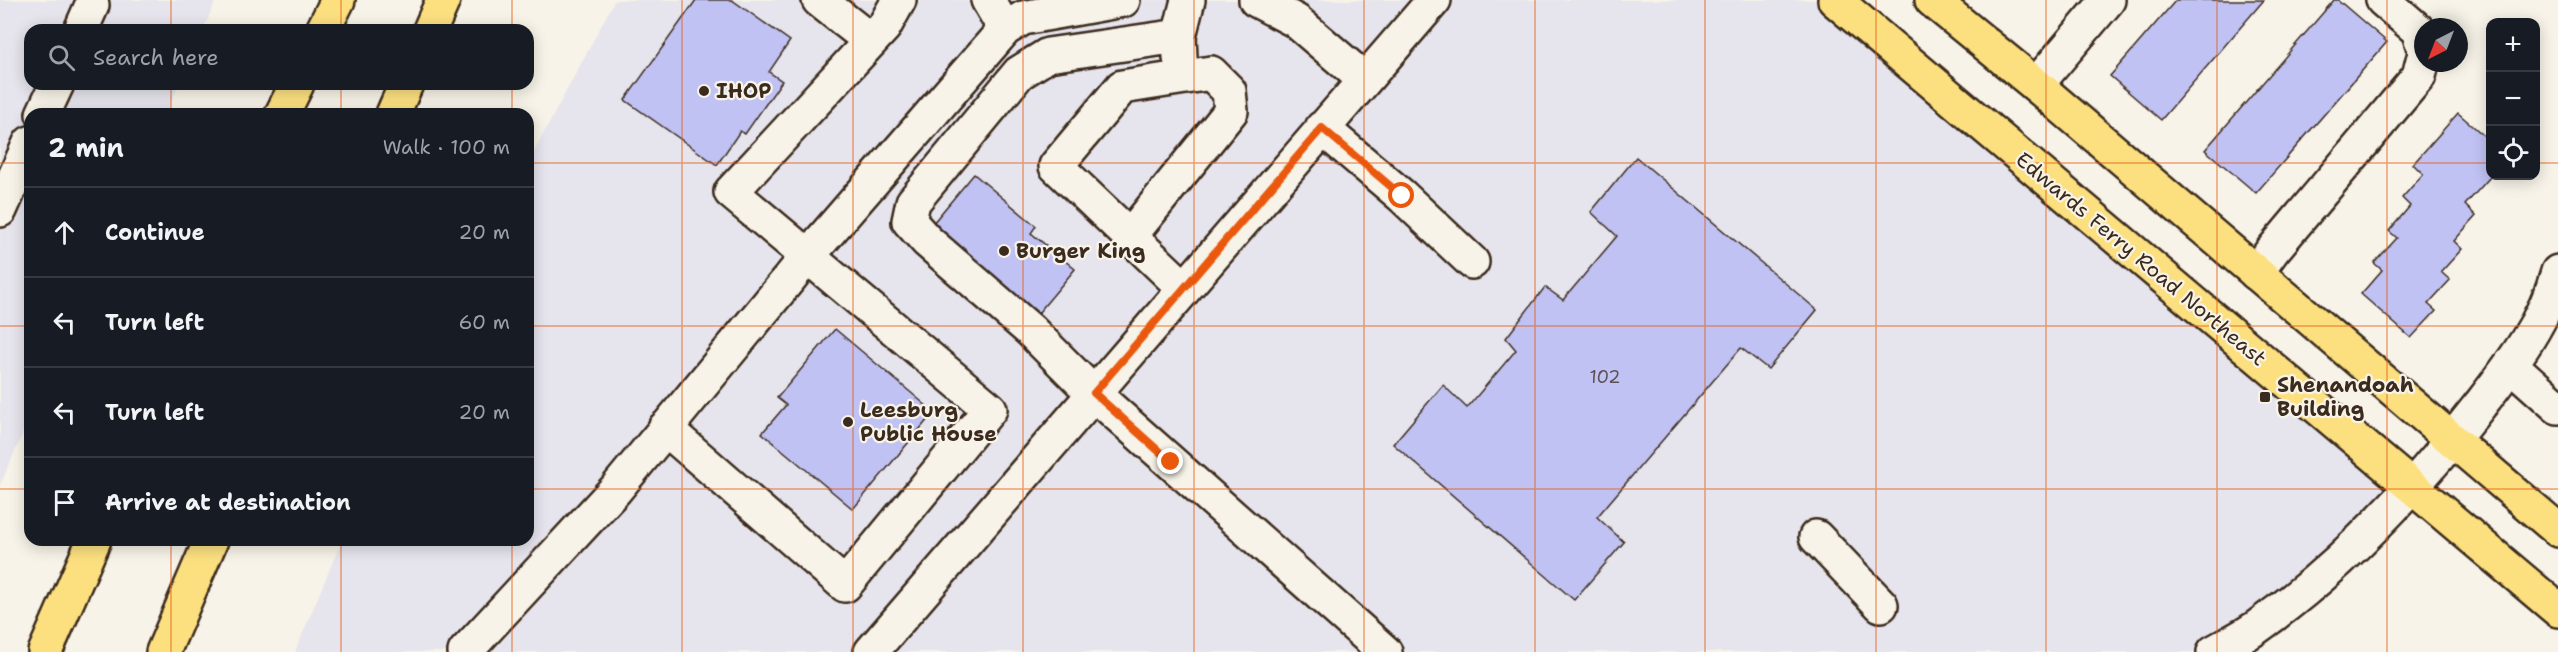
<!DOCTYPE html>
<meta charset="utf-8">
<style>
body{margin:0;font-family:"Shantell Sans",sans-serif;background:#242831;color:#f1f3f6}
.controls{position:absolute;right:18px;top:18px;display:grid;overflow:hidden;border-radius:12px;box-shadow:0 3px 15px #0003}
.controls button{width:54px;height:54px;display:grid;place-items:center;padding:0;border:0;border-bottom:2px solid #363941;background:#171b24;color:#f1f3f6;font:30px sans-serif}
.compass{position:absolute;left:2414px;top:18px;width:54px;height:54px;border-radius:50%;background:#171b24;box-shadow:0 3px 15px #0003;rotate:222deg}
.stop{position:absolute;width:18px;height:18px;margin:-14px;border:4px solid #ea580c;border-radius:50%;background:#fff}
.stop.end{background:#ea580c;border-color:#fff;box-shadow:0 2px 6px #0008}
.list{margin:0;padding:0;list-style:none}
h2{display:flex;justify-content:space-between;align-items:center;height:78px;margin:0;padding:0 24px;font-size:26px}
h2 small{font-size:20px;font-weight:400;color:#9ea1a6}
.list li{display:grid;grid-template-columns:39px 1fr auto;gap:18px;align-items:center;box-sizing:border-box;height:90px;padding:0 24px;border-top:2px solid #363941}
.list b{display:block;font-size:22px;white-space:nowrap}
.list em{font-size:20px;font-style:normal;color:#9ea1a6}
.icon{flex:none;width:33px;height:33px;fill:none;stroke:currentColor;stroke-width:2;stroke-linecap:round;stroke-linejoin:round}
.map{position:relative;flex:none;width:2558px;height:652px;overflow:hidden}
.search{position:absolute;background:#171b24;box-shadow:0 3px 15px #0003;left:24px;top:24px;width:510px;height:66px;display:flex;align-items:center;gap:15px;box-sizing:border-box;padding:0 21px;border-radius:18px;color:#9ea1a6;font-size:22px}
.panel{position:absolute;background:#171b24;box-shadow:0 3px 15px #0003;left:24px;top:108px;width:510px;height:438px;border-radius:18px}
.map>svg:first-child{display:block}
.built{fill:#e6e4ec}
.building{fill:#c0c2f4;stroke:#3b2a1e;stroke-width:1.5}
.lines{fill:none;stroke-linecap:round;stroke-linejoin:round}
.minor-casing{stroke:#3b2a1e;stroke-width:38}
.major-casing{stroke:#3b2a1e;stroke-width:38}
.highway-casing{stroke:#3b2a1e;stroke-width:38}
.minor{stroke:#f7f3e8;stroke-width:33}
.major{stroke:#fce080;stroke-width:33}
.highway{stroke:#fce080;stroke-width:33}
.route{stroke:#ea580c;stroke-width:8}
.grid{fill:none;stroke:#e8590c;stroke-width:1.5;stroke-opacity:0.55}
.poi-dot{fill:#3b2a1e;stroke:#f7f3e8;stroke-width:2}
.labels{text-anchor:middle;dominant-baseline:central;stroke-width:4.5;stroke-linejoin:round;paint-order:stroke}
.number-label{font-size:18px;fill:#5c5054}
.poi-label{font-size:21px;font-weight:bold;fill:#3b2a1e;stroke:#f7f3e8;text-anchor:start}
.street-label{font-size:21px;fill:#3b2a1e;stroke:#f7f3e8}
</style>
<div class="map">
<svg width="2558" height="652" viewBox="0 0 2558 652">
<rect width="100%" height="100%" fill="#f7f3e8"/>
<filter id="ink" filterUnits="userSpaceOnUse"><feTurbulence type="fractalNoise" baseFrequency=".0167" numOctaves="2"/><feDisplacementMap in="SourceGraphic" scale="12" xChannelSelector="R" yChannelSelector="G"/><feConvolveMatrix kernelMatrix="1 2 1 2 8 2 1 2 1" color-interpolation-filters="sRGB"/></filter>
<g filter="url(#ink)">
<!-- built -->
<path class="built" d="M0 0H216L203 30H30V84H179L166 114H30V417L0 485Z
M615 0H1835L2412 487 2214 652H295L342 540H528V163Z"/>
<!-- building -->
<path class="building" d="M696 0H732L790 41 769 72 782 81 745 134 740 131 717 165 625 100Z
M2176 0H2264L2161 120 2110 76Z
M2334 0H2338L2387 42 2256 193 2205 150Z
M2458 113 2490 141 2491 176 2465 205 2476 216 2454 241 2462 249 2441 272 2450 280 2428 304 2436 311 2411 338 2361 294 2382 270 2374 263 2397 238 2389 231 2410 206 2402 198 2423 174 2413 164Z
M1636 157 1817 310 1768 369 1741 348 1597 517 1624 542 1574 600 1393 444 1443 385 1467 408 1516 350 1506 338 1545 287 1563 300 1617 236 1591 212Z
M974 174 1036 226 1031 233 1075 269 1034 318 928 229Z
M835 329 934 412 853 509 762 433 786 405 777 398Z"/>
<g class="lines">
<!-- minor casing -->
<g class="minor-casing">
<path id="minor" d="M819 0 871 41
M988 0 1005 29
M1256 0 1296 21 1365 80
M2383 0 2418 30 2423 45
M81 30 92 5
M1179 36 1048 55 1019 73 913 202 909 221 927 241 1030 330 1093 393 1385 652
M1180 58 1179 36 1188 0
M2036 85 2108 0
M43 114 57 84
M1322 128 1402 196 1472 262
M0 210 30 143
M1130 236 1231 111 1229 91 1211 73 1122 87 1056 166 1184 288
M2256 273 2272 251 2419 76 2423 60
M2511 365 2558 407
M665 428 845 585 990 409 731 192 884 27 899 0
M1816 537 1881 605
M465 652 616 489 807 257 1005 29 1023 18 1123 0
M871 652 1434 0
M2214 652C2230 643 2247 635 2261 624 2345 564 2417 486 2480 405 2511 365 2545 322 2558 272"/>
</g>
<!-- major casing -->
<g class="major-casing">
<path id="major" d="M1835 0 2558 610
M1932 0 2036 85 2558 530"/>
</g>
<!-- highway casing -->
<g class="highway-casing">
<path id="highway" d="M323 30 338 0
M430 30 443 0
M282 114 297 84
M393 114 406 84
M45 652 94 540
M163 652 211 540"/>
</g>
<!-- minor -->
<use href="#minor" class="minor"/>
<!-- major -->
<use href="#major" class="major"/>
<!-- highway -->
<use href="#highway" class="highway"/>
</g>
</g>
<g class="lines" filter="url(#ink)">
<!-- route -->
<path class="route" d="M1171 462 1094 393 1322 128 1402 196"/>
</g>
<!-- grid -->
<path class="grid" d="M171 0V30M341 0V30M512 0V30M682 0V652M853 0V652M1023 0V652M1194 0V652M1364 0V652M1535 0V652M1705 0V652M1876 0V652M2046 0V652M2217 0V652M2387 0V652M171 84V114M341 84V114M512 84V114M0 163H30M528 163H2490M2536 163H2558M0 326H30M528 326H2558M0 489H30M528 489H2558M171 540V652M341 540V652M512 540V652"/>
<!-- markers -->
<g class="poi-dot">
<circle cx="704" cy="91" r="6"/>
<circle cx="1004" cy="251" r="6"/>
<rect x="2259" y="391" width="12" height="12" rx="3"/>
<circle cx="848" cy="422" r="6"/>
</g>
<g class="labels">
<!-- number labels -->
<g class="number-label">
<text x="1605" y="377">102</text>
</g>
<!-- poi labels -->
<g class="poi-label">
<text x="716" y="91">IHOP</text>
<text x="1016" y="251">Burger King</text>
<text x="2277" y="385">Shenandoah<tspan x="2277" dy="24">Building</tspan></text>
<text x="860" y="410">Leesburg<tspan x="860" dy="24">Public House</tspan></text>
</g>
<!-- street labels -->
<g class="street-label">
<text transform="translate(2141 259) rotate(40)">Edwards Ferry Road Northeast</text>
</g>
</g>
</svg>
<div class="controls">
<button>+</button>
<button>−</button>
<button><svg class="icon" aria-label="locate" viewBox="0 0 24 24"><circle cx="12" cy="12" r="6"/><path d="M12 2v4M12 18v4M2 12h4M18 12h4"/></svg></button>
</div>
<svg class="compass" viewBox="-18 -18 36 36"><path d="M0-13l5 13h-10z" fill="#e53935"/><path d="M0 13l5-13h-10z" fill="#9ea1a6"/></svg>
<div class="stop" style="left:1402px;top:196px"></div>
<div class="stop end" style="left:1171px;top:462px"></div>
<div class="search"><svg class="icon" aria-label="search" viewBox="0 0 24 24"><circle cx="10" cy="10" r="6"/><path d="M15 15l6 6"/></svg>Search here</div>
<section class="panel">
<h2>2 min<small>Walk · 100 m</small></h2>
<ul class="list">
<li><svg class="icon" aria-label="ahead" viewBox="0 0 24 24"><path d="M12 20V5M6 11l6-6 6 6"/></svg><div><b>Continue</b></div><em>20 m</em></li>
<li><svg class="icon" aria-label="left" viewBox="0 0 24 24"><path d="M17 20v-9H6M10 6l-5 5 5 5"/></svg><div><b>Turn left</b></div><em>60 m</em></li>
<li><svg class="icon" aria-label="left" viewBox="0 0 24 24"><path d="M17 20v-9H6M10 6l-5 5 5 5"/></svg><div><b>Turn left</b></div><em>20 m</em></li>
<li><svg class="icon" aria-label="arrive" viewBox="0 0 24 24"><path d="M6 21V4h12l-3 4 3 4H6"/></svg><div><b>Arrive at destination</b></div></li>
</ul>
</section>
</div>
